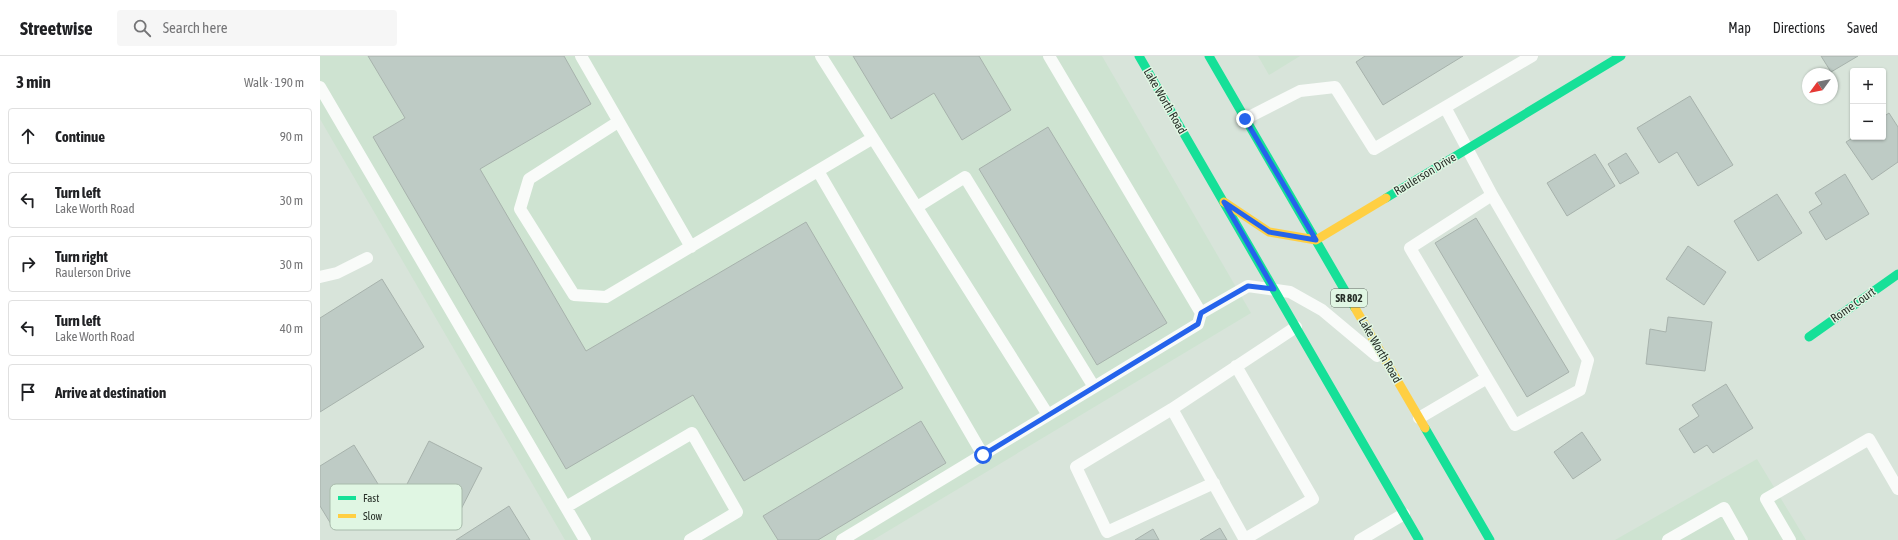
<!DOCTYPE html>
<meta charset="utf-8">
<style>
body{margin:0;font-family:"Asap Condensed",sans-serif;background:#f6f6f6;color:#202124}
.controls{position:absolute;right:12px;top:12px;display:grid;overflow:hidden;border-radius:4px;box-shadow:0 1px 3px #0004}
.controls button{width:36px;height:36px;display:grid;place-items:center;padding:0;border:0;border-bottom:1px solid #e0e0e0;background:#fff;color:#202124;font:20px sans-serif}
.compass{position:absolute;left:1482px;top:12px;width:36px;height:36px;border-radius:50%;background:#fff;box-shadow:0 1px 3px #0004;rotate:237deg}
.stop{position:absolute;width:12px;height:12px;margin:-9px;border:3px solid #2563eb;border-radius:50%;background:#fff}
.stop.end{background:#2563eb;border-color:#fff;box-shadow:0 1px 4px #0008}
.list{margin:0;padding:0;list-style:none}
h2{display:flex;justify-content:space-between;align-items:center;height:52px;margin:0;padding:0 16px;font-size:17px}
h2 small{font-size:13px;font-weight:400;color:#757577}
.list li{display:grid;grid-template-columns:26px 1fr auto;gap:12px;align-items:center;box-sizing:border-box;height:56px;margin:0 8px 8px;padding:0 8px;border:1px solid #e0e0e0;border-radius:4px}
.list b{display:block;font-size:15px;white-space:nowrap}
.list p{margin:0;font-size:13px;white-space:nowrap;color:#757577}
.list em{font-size:13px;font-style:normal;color:#757577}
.icon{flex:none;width:22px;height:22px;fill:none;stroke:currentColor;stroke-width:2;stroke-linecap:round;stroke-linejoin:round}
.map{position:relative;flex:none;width:1578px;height:484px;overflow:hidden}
header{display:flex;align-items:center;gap:24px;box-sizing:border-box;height:56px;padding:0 20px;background:#fff;border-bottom:1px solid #e0e0e0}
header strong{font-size:19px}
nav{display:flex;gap:22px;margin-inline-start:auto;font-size:14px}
.search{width:280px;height:36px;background:#f6f6f6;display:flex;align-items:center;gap:10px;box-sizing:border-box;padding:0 14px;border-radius:4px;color:#757577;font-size:15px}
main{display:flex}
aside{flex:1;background:#fff}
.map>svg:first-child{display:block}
.built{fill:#cee3d1}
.building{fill:#becbc5;stroke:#a7b2ac}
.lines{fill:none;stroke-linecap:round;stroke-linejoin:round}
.lane{stroke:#f9fbf9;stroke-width:12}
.fast{stroke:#16e098;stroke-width:9}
.slow{stroke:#ffcf43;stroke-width:9}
.route{stroke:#2563eb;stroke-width:5}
.labels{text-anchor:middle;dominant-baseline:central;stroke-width:3;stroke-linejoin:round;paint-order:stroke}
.shield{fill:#e0f6e3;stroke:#5e6b60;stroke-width:1}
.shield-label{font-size:11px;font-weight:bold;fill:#272f28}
.street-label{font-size:12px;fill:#272f28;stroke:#e0f6e3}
.key{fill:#e0f6e3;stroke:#a8baab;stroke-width:1}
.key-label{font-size:11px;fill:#272f28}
</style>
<header>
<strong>Streetwise</strong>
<div class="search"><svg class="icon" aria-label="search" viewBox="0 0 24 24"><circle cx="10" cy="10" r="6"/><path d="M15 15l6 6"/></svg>Search here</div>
<nav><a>Map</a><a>Directions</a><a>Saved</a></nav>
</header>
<main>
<aside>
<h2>3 min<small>Walk · 190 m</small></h2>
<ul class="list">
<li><svg class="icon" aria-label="ahead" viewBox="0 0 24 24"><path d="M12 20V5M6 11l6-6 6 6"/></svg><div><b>Continue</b></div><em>90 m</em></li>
<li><svg class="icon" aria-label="left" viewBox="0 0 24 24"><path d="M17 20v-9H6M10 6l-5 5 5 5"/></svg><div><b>Turn left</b><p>Lake Worth Road</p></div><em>30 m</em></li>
<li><svg class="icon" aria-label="right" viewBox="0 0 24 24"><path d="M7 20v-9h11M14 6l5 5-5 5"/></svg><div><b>Turn right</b><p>Raulerson Drive</p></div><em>30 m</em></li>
<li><svg class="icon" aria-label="left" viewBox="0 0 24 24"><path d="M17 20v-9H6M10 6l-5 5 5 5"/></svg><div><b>Turn left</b><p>Lake Worth Road</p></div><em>40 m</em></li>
<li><svg class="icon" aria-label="arrive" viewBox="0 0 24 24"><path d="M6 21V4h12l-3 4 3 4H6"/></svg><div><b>Arrive at destination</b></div></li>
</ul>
</aside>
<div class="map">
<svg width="1578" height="484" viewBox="0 0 1578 484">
<rect width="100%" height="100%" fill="#d8e4da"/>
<!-- built -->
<path class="built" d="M0 0H782L931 257 553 484H245L0 63Z
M938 0H980L949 19Z
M1437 403 1486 484H1295Z"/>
<!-- building -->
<path class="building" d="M48 0H244L271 48 160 113 266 295 486 166 583 332 424 425 373 339 246 413 53 81 85 62Z
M533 0H659L691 54 642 84 614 37 571 63Z
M1045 0H1143L1063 49 1036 6Z
M1501 0H1538L1511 16Z
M1370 40 1413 109 1378 130 1357 96 1339 107 1317 72Z
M1569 57 1578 71V106L1552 124 1526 86 1534 81H1563V61Z
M728 71 847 267 777 309 659 113Z
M1306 97 1319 117 1300 128 1288 108Z
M1275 98 1295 130 1247 160 1227 127Z
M1525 118 1549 158 1506 184 1489 156 1502 148 1495 137Z
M1457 138 1482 177 1438 205 1414 165Z
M1156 162 1249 316 1207 341 1115 187Z
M1368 190 1406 216 1384 249 1346 223Z
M62 223 104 291 0 356V262Z
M1348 261 1392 266 1385 315 1326 308 1330 273 1346 276Z
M1406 328 1433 372 1393 397 1387 389 1374 397 1359 373 1379 360 1372 349Z
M601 365 626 407 498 484H458L443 460Z
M1262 376 1281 404 1253 423 1234 396Z
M109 385 162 412 136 463 84 434Z
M34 389 66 441 14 473 0 450V410Z
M189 450 210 484H136Z
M900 472 907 484H880Z
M833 473 839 484H815Z"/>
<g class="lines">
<!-- lane -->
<path class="lane" d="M261 0 371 191
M501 0 728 359
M0 31 265 484
M1125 51 1172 139
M925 63 980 35 1015 31 1054 93 1212 0
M298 66 209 123 200 153 254 239 286 241 553 82
M498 115 663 399
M597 151 645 121 774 331
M0 221 17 217 47 202
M881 257 928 230 970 236 1002 254 1057 300
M916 310 993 443 925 483
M852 353 976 271
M1099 362 1167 322 1195 369 1260 334 1268 304 1172 139 1090 192 1167 322
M894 427 787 476 756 411 852 353 925 484
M246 451 372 377 417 456 370 484
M522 484 878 268 881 257 729 0
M1040 484 1084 458
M1348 484 1404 452 1422 484
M1470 484 1446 443 1549 383 1578 433"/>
<!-- fast -->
<path class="fast" d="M819 0 1099 484
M889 0 1035 252
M1066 142 1301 0
M1489 281 1578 218
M1105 372 1170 484"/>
<!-- slow -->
<path class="slow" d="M904 146 949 176 996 184 1066 142
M1035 252 1105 372"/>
</g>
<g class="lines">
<!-- route -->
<path class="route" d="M663 399 878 268 881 257 928 230 954 233 904 146 949 176 996 184 925 63"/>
</g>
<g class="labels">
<!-- shield labels -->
<rect class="shield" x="1011" y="233" width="36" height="18" rx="3"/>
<g class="shield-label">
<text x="1029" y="242">SR 802</text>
</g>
<!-- street labels -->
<g class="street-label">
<text transform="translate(845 45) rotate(60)">Lake Worth Road</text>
<text transform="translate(1105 118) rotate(-31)">Raulerson Drive</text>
<text transform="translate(1533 249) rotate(-35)">Rome Court</text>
<text transform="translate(1060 294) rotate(60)">Lake Worth Road</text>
</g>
</g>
<!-- legend -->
<rect x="10" y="428" width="132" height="46" rx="6" class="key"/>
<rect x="18" y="440" width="18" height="4" fill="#16e098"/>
<rect x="18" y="458" width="18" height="4" fill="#ffcf43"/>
<g class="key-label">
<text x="43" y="446">Fast</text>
<text x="43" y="464">Slow</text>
</g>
</svg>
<div class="controls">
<button>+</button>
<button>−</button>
</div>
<svg class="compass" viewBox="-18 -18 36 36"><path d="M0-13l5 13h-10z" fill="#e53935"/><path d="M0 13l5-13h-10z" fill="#757577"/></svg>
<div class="stop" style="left:663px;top:399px"></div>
<div class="stop end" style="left:925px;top:63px"></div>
</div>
</main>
